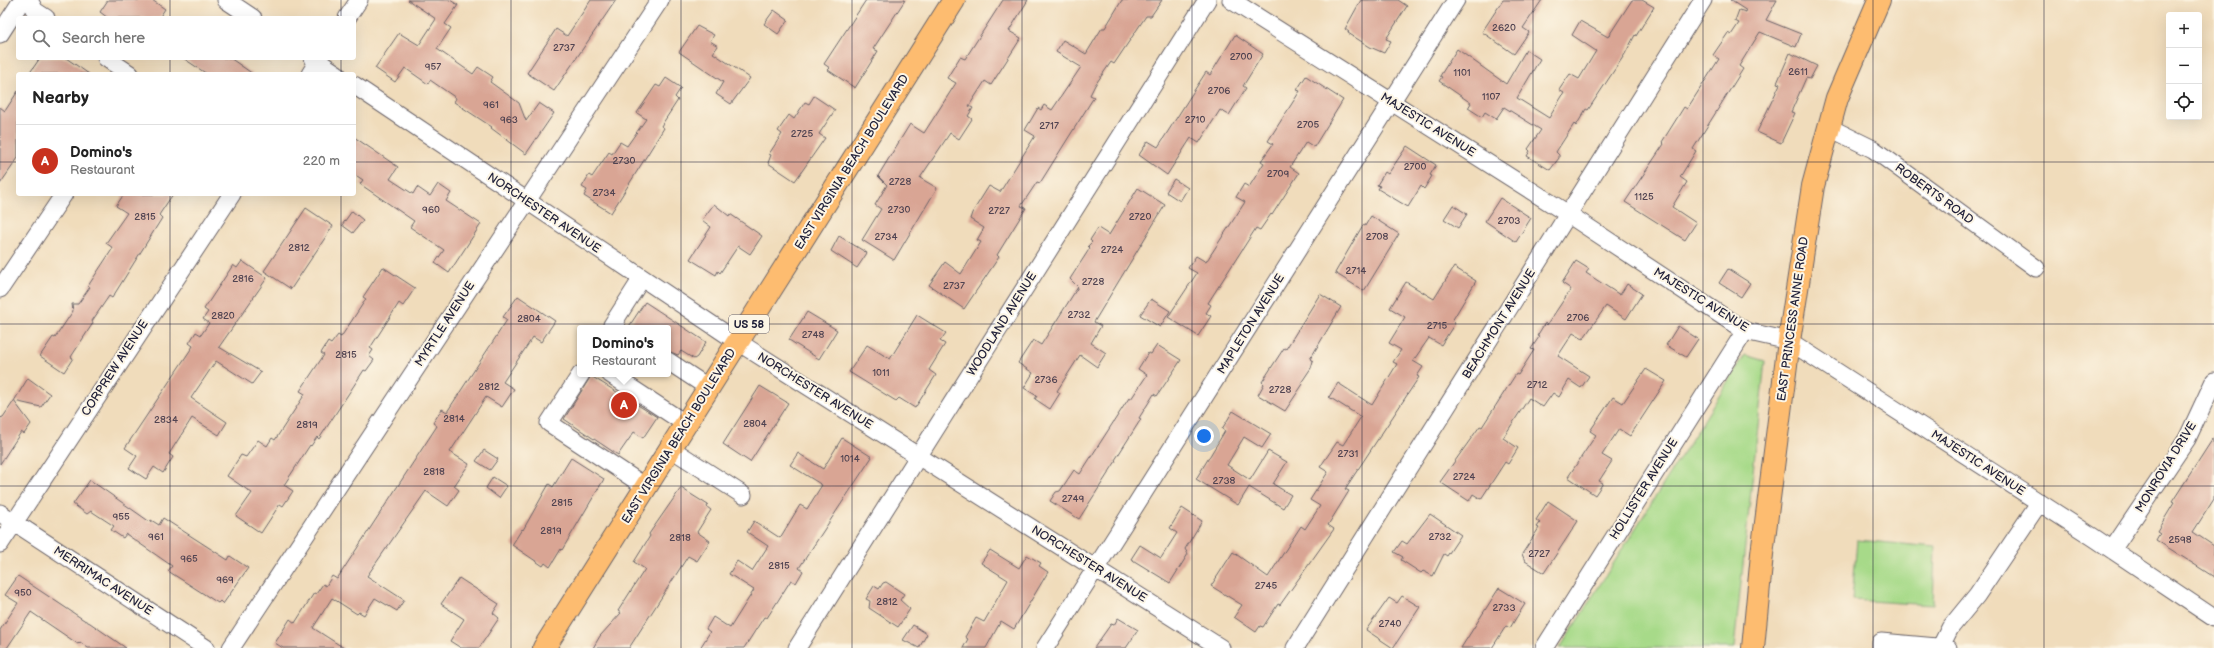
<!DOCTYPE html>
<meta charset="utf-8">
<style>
body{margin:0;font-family:"Balsamiq Sans",sans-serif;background:#f2f2f2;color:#222}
.controls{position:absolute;right:12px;top:12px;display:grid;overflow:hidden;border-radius:4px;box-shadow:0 4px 16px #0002}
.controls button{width:36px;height:36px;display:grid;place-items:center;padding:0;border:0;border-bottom:1px solid #e0e0e0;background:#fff;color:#222;font:20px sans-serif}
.you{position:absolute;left:1204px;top:436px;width:14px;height:14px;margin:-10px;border:3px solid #fff;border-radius:50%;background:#1a73e8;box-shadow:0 0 0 6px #1a73e833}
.badge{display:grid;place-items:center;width:26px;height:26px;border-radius:50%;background:#c8321e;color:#fff;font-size:13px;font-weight:700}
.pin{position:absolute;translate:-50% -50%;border:2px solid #fff;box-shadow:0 1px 4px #0006}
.popup{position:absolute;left:577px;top:325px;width:94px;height:52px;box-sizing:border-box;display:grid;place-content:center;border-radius:4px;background:#fff;filter:drop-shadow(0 1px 3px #0005);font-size:13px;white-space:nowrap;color:#767676}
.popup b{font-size:15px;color:#222}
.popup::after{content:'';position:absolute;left:50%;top:100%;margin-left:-8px;border:8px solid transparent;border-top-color:#fff}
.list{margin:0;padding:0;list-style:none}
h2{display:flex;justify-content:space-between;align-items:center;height:52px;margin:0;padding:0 16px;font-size:17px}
h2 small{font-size:13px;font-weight:400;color:#767676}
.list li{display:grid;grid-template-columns:26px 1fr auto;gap:12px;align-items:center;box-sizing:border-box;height:72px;padding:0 16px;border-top:1px solid #e0e0e0}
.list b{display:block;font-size:15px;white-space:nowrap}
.list p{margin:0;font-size:13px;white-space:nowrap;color:#767676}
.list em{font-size:13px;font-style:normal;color:#767676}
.icon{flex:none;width:22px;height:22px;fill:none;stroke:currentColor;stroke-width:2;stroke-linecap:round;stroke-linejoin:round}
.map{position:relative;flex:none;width:2214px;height:648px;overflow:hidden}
.search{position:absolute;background:#fff;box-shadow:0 4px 16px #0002;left:16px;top:16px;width:340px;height:44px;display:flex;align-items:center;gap:10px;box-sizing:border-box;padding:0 14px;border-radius:4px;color:#767676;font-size:15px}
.panel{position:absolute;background:#fff;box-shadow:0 4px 16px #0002;left:16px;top:72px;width:340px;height:124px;border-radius:4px}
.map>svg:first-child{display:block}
.green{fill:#a7da89;stroke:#647e62}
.building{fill:#d9a594}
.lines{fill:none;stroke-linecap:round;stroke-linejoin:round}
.minor-casing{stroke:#6a6368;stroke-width:19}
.major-casing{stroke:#6a6368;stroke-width:24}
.minor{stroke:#fff;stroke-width:17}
.major{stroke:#fdbc6f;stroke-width:22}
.grid{fill:none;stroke:#22223b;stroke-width:1;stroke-opacity:0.55}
.labels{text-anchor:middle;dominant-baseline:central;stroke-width:4;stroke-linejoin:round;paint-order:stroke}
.number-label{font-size:10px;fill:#504351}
.shield{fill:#fcf5e5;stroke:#63616e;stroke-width:1}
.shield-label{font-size:11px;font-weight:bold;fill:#22223b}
.street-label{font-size:12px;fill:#22223b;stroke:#fcf5e5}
</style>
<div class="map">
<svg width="2214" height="648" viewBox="0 0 2214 648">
<rect width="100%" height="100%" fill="#fcf5e5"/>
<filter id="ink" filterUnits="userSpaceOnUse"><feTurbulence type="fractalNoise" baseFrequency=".025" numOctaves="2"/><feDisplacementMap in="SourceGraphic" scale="8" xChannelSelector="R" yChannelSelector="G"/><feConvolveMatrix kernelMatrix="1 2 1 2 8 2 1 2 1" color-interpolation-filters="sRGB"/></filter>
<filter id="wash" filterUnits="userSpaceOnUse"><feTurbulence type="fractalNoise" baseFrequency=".012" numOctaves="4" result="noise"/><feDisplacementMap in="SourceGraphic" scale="16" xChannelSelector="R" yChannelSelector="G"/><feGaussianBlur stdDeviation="0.9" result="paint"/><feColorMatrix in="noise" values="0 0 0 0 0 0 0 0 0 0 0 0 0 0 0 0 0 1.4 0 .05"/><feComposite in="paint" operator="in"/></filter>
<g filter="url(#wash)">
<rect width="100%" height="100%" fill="#f0dcbb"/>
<!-- green -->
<path class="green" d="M1745 355 1765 361 1734 648H1560Z
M1857 540 1935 547 1933 605 1852 600Z"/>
<g id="blocks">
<!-- building -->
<path class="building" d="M108 0H152L165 9 159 18H108L100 12Z
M408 0H450L458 5 445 24 451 28 437 49 473 74 478 67 493 77 490 82 519 103 526 121 539 103 554 113 526 154 491 128 492 127 454 102 456 98 430 80 428 84 405 68 395 82 375 68 399 33 419 45 436 19Z
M591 0H616L554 91 527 73 556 29 567 36Z
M866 0H905L873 49 878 51 855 88 828 70 830 68 824 64Z
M1003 0H1028L1009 31 1021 38 991 85 985 81 969 106 973 108 968 116 972 119 959 139 950 133 920 178 937 188 894 260 862 240 881 209 875 205 887 185 878 176 910 124 924 133 956 83 947 78 960 57 965 59Z
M1122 0H1162L1151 16H1146L1114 64 1111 62 1095 85 1090 95 1094 97 1040 183 1037 182 1021 206 1026 208 997 255 999 257 964 309 929 285 945 262 961 274 981 242 977 240 984 228 970 219 972 213 989 186 1000 192 1035 136 1025 130 1038 108 1041 110 1044 105 1052 110 1081 67 1056 52 1063 40 1086 54 1102 28H1105Z
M1361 0H1398L1407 6 1386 39 1391 41 1384 53 1370 47 1348 33 1349 32 1345 29Z
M1503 0H1542L1523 28 1529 32 1514 54 1482 32Z
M1632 0H1642L1654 7 1636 36 1635 35 1625 54 1588 110 1586 109 1576 126 1574 124 1556 152 1559 155V158L1550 170 1527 156 1530 151 1528 149 1541 130 1504 107 1496 119 1485 112 1482 117 1468 108 1471 103 1439 81 1442 77 1440 76 1457 49 1506 84 1526 50 1540 59 1517 98 1549 118 1564 93 1559 90 1570 74 1579 79 1596 51 1572 35 1580 21 1608 37Z
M1730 0H1777L1766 20 1801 34 1796 47 1760 32 1739 66 1743 69 1693 149 1696 151 1680 177 1687 182 1672 207 1696 223 1685 240 1625 202 1664 144 1662 142 1684 107 1687 109 1719 59 1713 55 1728 33 1731 35 1739 23 1735 21 1739 10 1746 12 1747 11Z
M774 10 788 20 778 34 764 24Z
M697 26 714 35 710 41 718 46 713 53 750 78 731 104 716 94 723 82 679 52Z
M1235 35 1263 54 1243 86 1246 88 1229 115 1220 110 1199 143 1191 138 1167 175 1139 155 1148 141 1158 147 1206 72 1210 75Z
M1790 53 1817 66 1810 79 1806 78 1791 112 1795 113 1781 143 1757 132 1780 84 1777 83Z
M40 58H66L89 74H29Z
M183 58H230L253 74H207Z
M1306 76 1343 100 1314 147 1306 142 1290 167 1299 173 1272 215 1271 214 1260 230 1256 228 1208 303 1211 305 1206 313 1211 316 1198 336 1168 317 1197 273 1188 268 1196 256 1206 262 1245 202 1236 197 1244 184 1249 187 1264 163 1261 161 1273 144 1268 141 1300 91 1297 90Z
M666 78 681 88 675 97 678 100 661 126 664 128 611 213 584 196 587 190 582 187 589 175 592 177 609 152 612 154 620 142 627 146 646 119 637 113 656 85 660 87Z
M18 91V158L0 184V107L5 111Z
M814 96 835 110 819 134 825 138 795 181 768 163 771 155 769 154 782 134 778 131 789 115 794 119 805 102 809 104Z
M354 137 398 167 390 179 413 194 417 187 430 196 438 184 451 193 446 201 481 224 449 273 435 263 444 250 410 227 414 221 360 184 363 180 354 174Z
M1407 146 1436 165 1430 175 1432 176 1424 189 1421 186 1408 207 1378 189 1380 186 1377 185 1385 172 1388 174Z
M1174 179 1188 188 1180 201 1166 192Z
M1138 188 1165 205 1094 322 1101 326 1091 343 1106 353 1097 367 1080 355 1057 391 1060 393 1050 409 1035 399 1037 396 1024 388 1033 373 1018 363 1033 340 1041 345 1078 287 1070 279 1090 248 1088 246 1092 242 1090 240 1098 228 1109 235Z
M124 194H173L159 215 162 218 112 298 109 296 92 321 93 323 71 357 73 358 64 372 40 356 53 337 55 338 73 311 72 304H78L90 287 88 286 113 248 106 243 127 213 116 206Z
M1500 198 1531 218 1516 242 1485 221Z
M714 204 729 216 730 214 762 236 750 254 738 246 720 273 718 271 716 275 690 259 711 227 702 220Z
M1453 205 1467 214 1458 228 1444 219Z
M306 208 333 226 291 289 264 271Z
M352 211 363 220 353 233 342 225Z
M1371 216 1399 234 1364 291 1335 273 1363 225 1365 226Z
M839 236 867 253 857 268 831 251Z
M242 261 267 278 219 347 261 372 252 384 216 361 191 398 227 422 219 435 192 418 169 454 173 457 163 473 154 467 146 479 129 468 137 456 125 448 193 346 189 343 196 332 201 335 209 323 203 319 208 312 204 309 233 265 237 268Z
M1576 261 1589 269 1586 273 1620 295 1627 284 1642 294 1626 319 1606 306 1583 339 1573 333 1558 356 1589 376 1581 388 1569 380 1559 397 1553 393 1543 407 1529 398 1503 438 1518 448 1508 464 1505 462 1481 499 1473 494 1469 501 1440 482 1480 426 1482 427 1516 374 1518 375 1534 350 1531 349 1539 337 1537 336 1545 323 1547 325 1571 289 1562 283Z
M383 267 415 288 403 306 399 303 370 348 373 350 369 356 374 360 366 371 364 370 319 439 317 437 311 446 310 445 284 485 293 491 283 506 280 504 261 533 236 516 252 493 227 476 241 455 246 457 258 440 267 446 272 438 275 440 305 394 300 391 324 355 321 353 328 342 331 344 338 335 341 337 366 299 363 297Z
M1454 267 1476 281 1452 321 1455 323 1441 345 1429 338 1413 361 1423 367 1417 376 1419 377 1345 489 1349 491 1328 525 1334 529 1280 605 1278 604 1263 627 1260 626 1256 632 1234 617 1242 605 1211 586 1233 552 1268 577 1301 526 1305 529 1320 506 1310 500 1328 472 1320 467 1337 442 1343 445 1361 417 1329 397 1338 383 1372 405 1397 364 1393 362 1401 350 1389 343 1405 317 1390 308 1406 282 1434 299Z
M1728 269 1750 283 1741 297 1719 283Z
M1320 294 1341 307 1310 359 1313 361 1311 368 1301 383 1303 384 1285 411 1258 395 1264 384 1262 382 1284 348 1286 349Z
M518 296 555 321 541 342 533 337 503 382 514 389 502 407 486 397 450 452 469 464 454 486 459 490 448 506 426 491 367 576 404 600 397 611 375 598 364 615 359 612 357 614 332 598 313 628 344 648H283L275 643 290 619 295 623 314 593 316 594 323 584 326 586 332 576 337 579 437 426 433 423 442 409 447 412 507 320 503 317Z
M1151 299 1170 311 1160 327 1140 315Z
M645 302 706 342 697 357 694 359 681 351 678 355 668 351V328H628Z
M807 312 837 330 819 359 789 340Z
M917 315 946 333 940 341 945 344 929 370 936 375 915 408 899 398 896 401 849 372 867 345 890 359Z
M1678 326 1698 339 1686 357 1666 345Z
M1157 345 1181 360 1157 396 1154 394 1139 418 1141 419 1115 460 1116 461 1079 519 1050 501 1056 492 1060 491 1074 470 1080 474 1129 398 1131 399 1147 375 1138 369 1148 353 1151 354Z
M1646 369 1666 381 1630 436 1619 429 1602 455 1612 461 1599 481 1603 483 1595 495 1568 477 1596 435 1590 431 1613 397 1623 403Z
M591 376 657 417 643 438 634 432 618 455 564 419Z
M28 378 50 394 41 407 14 401Z
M760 386 788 403 750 462 723 444Z
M14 401 31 424 24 434 21 432 0 464V418L3 417Z
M1233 411 1271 434 1262 448 1244 437 1227 465 1250 480 1268 451 1287 462 1273 484 1291 495 1283 508 1249 487 1238 505 1196 479 1225 431 1222 429Z
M2214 437V499L2193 532 2214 546V577L2156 540 2160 533 2157 531 2174 503 2172 502Z
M842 438 872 457 799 568 803 571 796 583 791 580 767 618 764 617 744 648H700L710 632 706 629 713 617 730 628 754 590 729 574 737 561 752 571 768 546 747 532 754 521 780 538 800 505 807 509 822 485 790 465 798 453 823 469Z
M484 450 498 459 490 470 476 461Z
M571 458 604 479 562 550 561 549 550 567 545 563 543 566 512 545 522 529 523 530 549 484 553 487Z
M493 477 507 486 499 498 486 488Z
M90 480 150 522 151 520 159 525 163 518 228 560 230 556 248 568 223 604 220 601 218 603 168 571 172 566 126 534 123 538 111 530 114 526 91 511 87 514 73 504Z
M681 488 708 505 707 507 711 510 697 532 710 541 697 561 688 556 629 648H593L600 636 621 613 618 611 645 569 634 562 650 536 649 534Z
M1548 501 1578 521 1544 573 1525 561 1522 554 1539 528 1537 527 1540 523 1536 520Z
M1182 508 1202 521 1185 549 1188 554 1170 583 1131 559 1140 545 1161 558 1177 533 1170 528Z
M1430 514 1461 535 1447 556 1444 554 1433 576 1423 571 1421 573 1401 560 1403 557 1394 552 1402 541 1407 544Z
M990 550 1019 568 1027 555 1041 563 1039 566 1048 572 1014 629 1001 621 986 648H963L968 639 965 637 976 618 984 622 1008 580 981 563Z
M18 576 84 620 90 623 126 648H88L80 642 78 644 31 612 7 648H0V630L18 603 5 595Z
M459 578 499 604 493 613 499 618 479 648H461L450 641 464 619 441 604Z
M886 582 904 594 900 600 910 609 898 627 869 608 870 601 866 599 874 586 879 589 883 583Z
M1499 588 1525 604 1516 618 1510 628 1506 626 1492 648H1461Z
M1402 596 1420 607 1393 648 1366 630 1389 598 1397 603Z
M1118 618 1138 630 1126 648H1094L1111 624 1114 625Z
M913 625 927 634 919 648 903 640Z"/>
</g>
</g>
<g filter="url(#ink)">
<use href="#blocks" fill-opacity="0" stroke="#6a6368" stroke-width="1"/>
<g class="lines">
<!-- minor casing -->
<g class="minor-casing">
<path id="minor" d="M29 0 35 11 46 18
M226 0 253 18
M1231 0 1568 214 1745 331 1789 341 2093 537 2214 618
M347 18 359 0
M0 34 22 0
M106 58 130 74
M313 58 337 74
M310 74 320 58
M354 85 738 342 1221 648
M1828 127 1873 149 2036 268
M0 289 64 194
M617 328 612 325 642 278
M668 361 709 388
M581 374 549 423 646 487
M610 374 686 424
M670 448 743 495
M0 513 206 648
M0 544 232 194
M2112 550 2187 439 2214 381
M231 648 660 0
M797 648 1207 0
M1045 648 1456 0
M1295 648 1703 0
M1544 648 1745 331
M1881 648V642L1948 648
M1940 648 1950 628 1977 595 2039 503"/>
</g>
<!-- major casing -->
<g class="major-casing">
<path id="major" d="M544 648 954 0
M1753 648 1762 554 1789 341 1813 186 1837 98 1879 0"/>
</g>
<!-- minor -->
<use href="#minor" class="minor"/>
<!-- major -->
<use href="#major" class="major"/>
</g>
</g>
<!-- grid -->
<path class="grid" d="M170 0V18M341 0V18M511 0V648M681 0V648M852 0V648M1022 0V648M1192 0V648M1362 0V648M1533 0V648M1703 0V648M1873 0V648M2044 0V648M170 58V74M341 58V74M0 162H18M354 162H2214M170 194V648M341 194V648M0 324H2214M0 486H2214"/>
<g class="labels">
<!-- number labels -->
<g class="number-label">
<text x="1504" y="28">2620</text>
<text x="564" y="48">2737</text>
<text x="1241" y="57">2700</text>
<text x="433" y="67">957</text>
<text x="1798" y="72">2611</text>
<text x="1462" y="73">1101</text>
<text x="1219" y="91">2706</text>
<text x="1491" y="97">1107</text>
<text x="491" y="105">961</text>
<text x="509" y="120">963</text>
<text x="1195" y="120">2710</text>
<text x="1308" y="125">2705</text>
<text x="1049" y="126">2717</text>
<text x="802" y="134">2725</text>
<text x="624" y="161">2730</text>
<text x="1415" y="167">2700</text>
<text x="1278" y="174">2709</text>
<text x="900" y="182">2728</text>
<text x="604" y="193">2734</text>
<text x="1644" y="197">1125</text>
<text x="431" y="210">960</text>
<text x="899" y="210">2730</text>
<text x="999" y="211">2727</text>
<text x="145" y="217">2815</text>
<text x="1140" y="217">2720</text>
<text x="1509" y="221">2703</text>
<text x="886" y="237">2734</text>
<text x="1377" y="237">2708</text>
<text x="299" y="248">2812</text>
<text x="1112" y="250">2724</text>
<text x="1356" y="271">2714</text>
<text x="243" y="279">2816</text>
<text x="1093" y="282">2728</text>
<text x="954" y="286">2737</text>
<text x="1079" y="315">2732</text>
<text x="223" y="316">2820</text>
<text x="1578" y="318">2706</text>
<text x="529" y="319">2804</text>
<text x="1437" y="326">2715</text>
<text x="813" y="335">2748</text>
<text x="346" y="355">2815</text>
<text x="881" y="373">1011</text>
<text x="1046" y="380">2736</text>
<text x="1537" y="385">2712</text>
<text x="489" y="387">2812</text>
<text x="1280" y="390">2728</text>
<text x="454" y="419">2814</text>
<text x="166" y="420">2834</text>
<text x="755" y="424">2804</text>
<text x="307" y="425">2819</text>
<text x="1348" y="454">2731</text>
<text x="850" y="459">1014</text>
<text x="434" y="472">2818</text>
<text x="1464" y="477">2724</text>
<text x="1224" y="481">2738</text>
<text x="1073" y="499">2749</text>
<text x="562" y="503">2815</text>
<text x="121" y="517">955</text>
<text x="551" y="531">2819</text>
<text x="156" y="537">961</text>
<text x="1440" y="537">2732</text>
<text x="680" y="538">2818</text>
<text x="2180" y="540">2598</text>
<text x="1539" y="554">2727</text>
<text x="189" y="559">965</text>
<text x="779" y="566">2815</text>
<text x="225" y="580">969</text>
<text x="1266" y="586">2745</text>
<text x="23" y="593">950</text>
<text x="887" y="602">2812</text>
<text x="1504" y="608">2733</text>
<text x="1390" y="624">2740</text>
</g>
<!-- shield labels -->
<rect class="shield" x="729" y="315" width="40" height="18" rx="3"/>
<g class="shield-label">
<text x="749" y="324">US 58</text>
</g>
<!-- street labels -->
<g class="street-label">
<text transform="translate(1428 125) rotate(32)">MAJESTIC AVENUE</text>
<text transform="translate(852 162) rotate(-58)">EAST VIRGINIA BEACH BOULEVARD</text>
<text transform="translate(1934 194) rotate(36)">ROBERTS ROAD</text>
<text transform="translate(544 213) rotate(34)">NORCHESTER AVENUE</text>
<text transform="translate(1701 300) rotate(32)">MAJESTIC AVENUE</text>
<text transform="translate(1793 319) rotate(-82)">EAST PRINCESS ANNE ROAD</text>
<text transform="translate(445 324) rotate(-57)">MYRTLE AVENUE</text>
<text transform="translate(1002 324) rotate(-58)">WOODLAND AVENUE</text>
<text transform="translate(1251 324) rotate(-58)">MAPLETON AVENUE</text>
<text transform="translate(1499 324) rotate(-58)">BEACHMONT AVENUE</text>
<text transform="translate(115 368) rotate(-57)">CORPREW AVENUE</text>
<text transform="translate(815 391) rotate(32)">NORCHESTER AVENUE</text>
<text transform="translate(679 436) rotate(-58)">EAST VIRGINIA BEACH BOULEVARD</text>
<text transform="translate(1978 463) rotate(33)">MAJESTIC AVENUE</text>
<text transform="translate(2166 467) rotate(-58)">MONROVIA DRIVE</text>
<text transform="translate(1644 489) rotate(-58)">HOLLISTER AVENUE</text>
<text transform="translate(1089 564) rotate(32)">NORCHESTER AVENUE</text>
<text transform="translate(103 581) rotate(33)">MERRIMAC AVENUE</text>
</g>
</g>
</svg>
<div class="controls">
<button>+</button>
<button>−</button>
<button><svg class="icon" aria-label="locate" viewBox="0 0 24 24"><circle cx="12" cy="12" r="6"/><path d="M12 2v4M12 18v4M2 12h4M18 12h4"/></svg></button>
</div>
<div class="you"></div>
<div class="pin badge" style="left:624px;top:405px">A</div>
<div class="popup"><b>Domino's</b>Restaurant</div>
<div class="search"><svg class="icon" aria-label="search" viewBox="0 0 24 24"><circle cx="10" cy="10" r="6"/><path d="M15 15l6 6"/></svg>Search here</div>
<section class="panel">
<h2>Nearby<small></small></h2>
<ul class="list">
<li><span class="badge">A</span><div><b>Domino's</b><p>Restaurant</p></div><em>220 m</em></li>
</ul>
</section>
</div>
